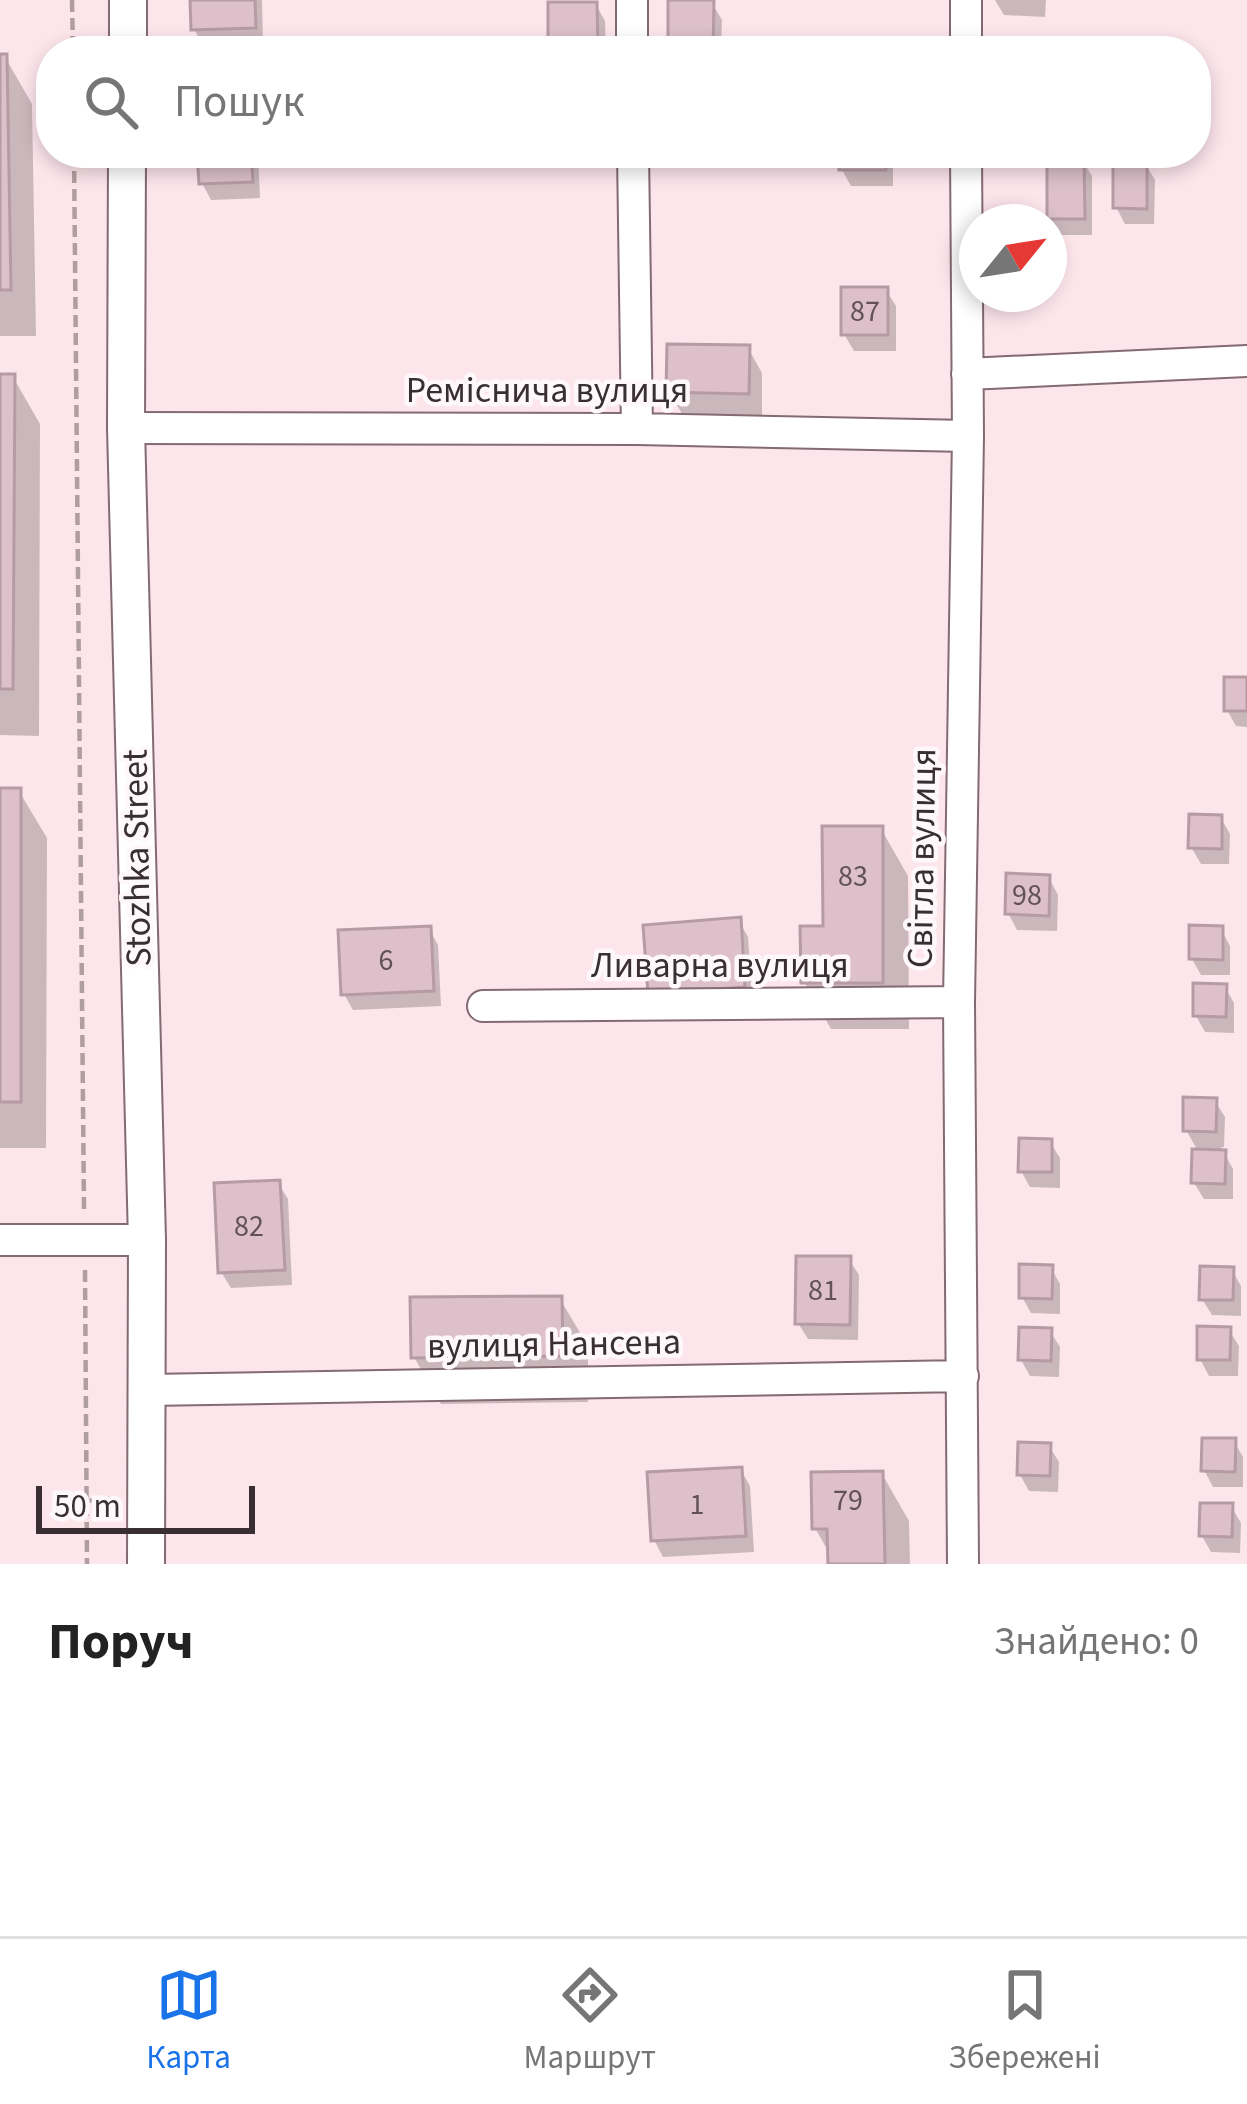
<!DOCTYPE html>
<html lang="uk">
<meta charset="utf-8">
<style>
body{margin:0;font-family:"Source Sans 3",sans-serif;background:#f2f2f2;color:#222}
.compass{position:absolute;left:959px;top:204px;width:108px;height:108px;border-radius:50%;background:#fff;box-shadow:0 6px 18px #0003;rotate:60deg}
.scale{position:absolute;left:36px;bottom:30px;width:219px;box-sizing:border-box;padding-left:12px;border:6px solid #392e31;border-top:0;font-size:33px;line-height:42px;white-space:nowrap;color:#392e31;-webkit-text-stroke:9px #fef8fa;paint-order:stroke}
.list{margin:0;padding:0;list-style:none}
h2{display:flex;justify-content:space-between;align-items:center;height:156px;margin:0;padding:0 48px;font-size:51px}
h2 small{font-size:39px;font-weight:400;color:#767676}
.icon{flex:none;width:66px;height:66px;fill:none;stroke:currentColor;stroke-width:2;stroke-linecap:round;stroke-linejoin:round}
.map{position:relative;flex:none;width:1247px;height:1564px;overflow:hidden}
.search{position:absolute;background:#fff;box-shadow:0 6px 18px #0003;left:36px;right:36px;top:36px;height:132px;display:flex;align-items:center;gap:30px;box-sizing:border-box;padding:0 42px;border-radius:48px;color:#767676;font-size:45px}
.sheet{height:372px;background:#fff}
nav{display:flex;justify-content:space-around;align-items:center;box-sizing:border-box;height:168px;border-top:3px solid #e0e0e0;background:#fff;font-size:33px;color:#767676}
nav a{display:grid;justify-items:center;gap:6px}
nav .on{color:#1a73e8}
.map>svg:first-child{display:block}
.shadow{fill:#0003}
.building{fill:#ddc0c9;stroke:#b79ba4;stroke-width:3}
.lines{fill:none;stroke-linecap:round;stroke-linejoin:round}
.minor-casing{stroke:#846a72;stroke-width:34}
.tertiary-casing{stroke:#846a72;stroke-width:40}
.path{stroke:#b09da2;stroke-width:4.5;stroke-dasharray:12 6;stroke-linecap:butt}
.minor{stroke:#fff;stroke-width:30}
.tertiary{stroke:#fff;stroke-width:36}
.labels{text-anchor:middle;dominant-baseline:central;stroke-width:9;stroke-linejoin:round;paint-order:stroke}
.number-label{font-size:30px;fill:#625257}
.street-label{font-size:36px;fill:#392e31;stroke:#fef8fa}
</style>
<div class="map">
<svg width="1247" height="1564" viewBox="0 0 1247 1564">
<rect width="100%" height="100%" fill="#fde5ec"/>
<!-- shadow -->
<path class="shadow" d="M193 0H262L263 43 203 45 194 29Z
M995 0H1046L1045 17 1004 15Z
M712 3 722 20 721 51H671Z
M596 5 605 21 606 51H551Z
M0 57H5L32 104 36 336H0Z
M200 153H258L260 198 211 200 202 183Z
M842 153H893V186H851L842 170Z
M1082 160 1092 176V235H1059L1050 218Z
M1145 163 1155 180 1154 224H1125L1116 207Z
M886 290 896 306V351H854L844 334Z
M748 348 762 373V418L684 417 669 392Z
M0 377H13L40 424 39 736 0 735Z
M1247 680V727L1236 726 1227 710Z
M0 791H19L47 838 46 1148H0Z
M1221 818 1230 834 1229 864H1201L1191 847Z
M881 829 908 876 909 1029H831L804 982Z
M1049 878 1058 895 1057 931 1017 930 1008 913Z
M739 921 748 937 753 1003 661 1009Z
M429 929 438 945 441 1006 353 1010 344 994Z
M1221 929 1230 946V975H1201L1192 959Z
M1225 987 1234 1003V1033L1205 1032 1196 1016Z
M1215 1101 1225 1117 1224 1147H1221L1233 1169V1199H1204L1194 1183 1199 1153 1186 1130Z
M1050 1142 1060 1158V1188L1030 1187 1021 1171Z
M278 1183 288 1199 292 1285 231 1288 221 1272Z
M849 1259 859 1275 858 1340 808 1339 798 1323Z
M1051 1268 1060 1284V1314L1031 1313 1022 1297Z
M1232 1270 1241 1286V1316L1212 1315 1202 1299Z
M560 1299 588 1346V1402L441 1404 414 1357Z
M1229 1330 1239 1346 1238 1376H1209L1200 1359Z
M1050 1331 1060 1347 1059 1377 1030 1376 1021 1360Z
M1234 1441 1243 1457V1487H1213L1204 1470Z
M1049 1446 1059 1462 1058 1492 1029 1491 1020 1475Z
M741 1470 750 1486 754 1552 663 1557 654 1540Z
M882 1474 909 1521 910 1564H831V1556L815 1528Z
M1231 1506 1241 1523 1240 1553 1211 1552 1202 1536Z"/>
<!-- building -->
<path class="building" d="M190 0H255L256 28 191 30Z
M668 0H714L713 51H668Z
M548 2H597L598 51H548Z
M1000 43H1042V51H1000Z
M0 54H7L11 290H0Z
M197 153H251L253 182 199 184Z
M839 153H886V170H839Z
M1047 157H1084L1085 219H1047Z
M1113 160H1147V209L1113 208Z
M841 287H888V335H841Z
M667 344 750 345 749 394 666 392Z
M0 374H15L13 689H0Z
M1224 677H1247V711H1224Z
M0 788H21V1102H0Z
M1189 814 1222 815V849L1188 848Z
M822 826H883V983H801L800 926H823Z
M1006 873 1050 875 1049 916 1005 914Z
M741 917 745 987 648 994 643 925Z
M1189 925 1223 926V960L1189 959Z
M431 926 434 991 341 995 338 930Z
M1193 983 1227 984 1226 1017 1193 1016Z
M1183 1097 1217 1098 1216 1132 1183 1131Z
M1019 1138 1052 1139V1172H1018Z
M1192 1149 1226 1150 1225 1184 1191 1183Z
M280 1180 285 1270 218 1273 214 1183Z
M796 1256H851L850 1325 795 1324Z
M1019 1264 1053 1265 1052 1299 1019 1298Z
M1200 1266 1234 1267 1233 1300H1199Z
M562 1296 563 1356 411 1358 410 1297Z
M1197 1326 1231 1327 1230 1360H1197Z
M1019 1327 1052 1328 1051 1361 1018 1360Z
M1202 1438H1236L1235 1472 1201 1471Z
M1018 1442 1051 1443 1050 1476 1017 1475Z
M742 1467 746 1536 651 1541 647 1472Z
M883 1471 885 1564H828L827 1529H812L811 1472Z
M1200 1503H1233L1232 1537 1199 1536Z"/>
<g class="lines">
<!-- minor casing -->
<g class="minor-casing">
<path id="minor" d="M632 0V51
M966 0V51
M633 153 637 429
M967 374 1247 361
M126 428 637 429 968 436
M483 1006 959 1002
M0 1240H147
M147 1390 963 1376
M963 1564 959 1002 968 436 966 153"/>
</g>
<!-- tertiary casing -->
<g class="tertiary-casing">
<path id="tertiary" d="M128 51V0
M127 153 126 428 147 1240 146 1564"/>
</g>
<!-- path -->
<path class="path" d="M72 0 73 51
M74 153 84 1210
M85 1270 87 1564
M86 1501 117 1498"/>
<!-- minor -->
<use href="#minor" class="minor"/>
<!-- tertiary -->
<use href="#tertiary" class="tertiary"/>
</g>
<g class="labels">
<!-- number labels -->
<g class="number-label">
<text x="865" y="311">87</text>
<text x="853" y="876">83</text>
<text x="1027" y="895">98</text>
<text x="386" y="960">6</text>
<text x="249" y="1226">82</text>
<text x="823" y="1290">81</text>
<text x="848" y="1500">79</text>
<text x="697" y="1504">1</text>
</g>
<!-- street labels -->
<g class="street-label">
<text x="547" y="390">Реміснича вулиця</text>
<text transform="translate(137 858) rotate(-91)">Stozhka Street</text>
<text transform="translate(922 858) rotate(-89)">Світла вулиця</text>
<text x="720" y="965">Ливарна вулиця</text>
<text transform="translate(554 1344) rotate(-1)">вулиця Нансена</text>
</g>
</g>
</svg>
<svg class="compass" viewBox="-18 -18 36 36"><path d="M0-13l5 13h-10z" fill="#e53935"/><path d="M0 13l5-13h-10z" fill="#767676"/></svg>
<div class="scale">50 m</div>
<div class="search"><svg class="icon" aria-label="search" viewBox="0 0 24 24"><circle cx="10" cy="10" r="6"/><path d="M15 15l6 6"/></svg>Пошук</div>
</div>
<section class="sheet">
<h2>Поруч<small>Знайдено: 0</small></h2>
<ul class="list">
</ul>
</section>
<nav>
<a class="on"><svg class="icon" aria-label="map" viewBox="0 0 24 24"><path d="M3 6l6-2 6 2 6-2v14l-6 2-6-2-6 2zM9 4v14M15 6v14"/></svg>Карта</a>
<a><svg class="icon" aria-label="directions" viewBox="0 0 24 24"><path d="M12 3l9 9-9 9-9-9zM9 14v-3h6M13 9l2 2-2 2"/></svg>Маршрут</a>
<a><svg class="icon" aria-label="saved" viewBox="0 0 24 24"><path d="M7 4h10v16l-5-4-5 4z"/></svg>Збережені</a>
</nav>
